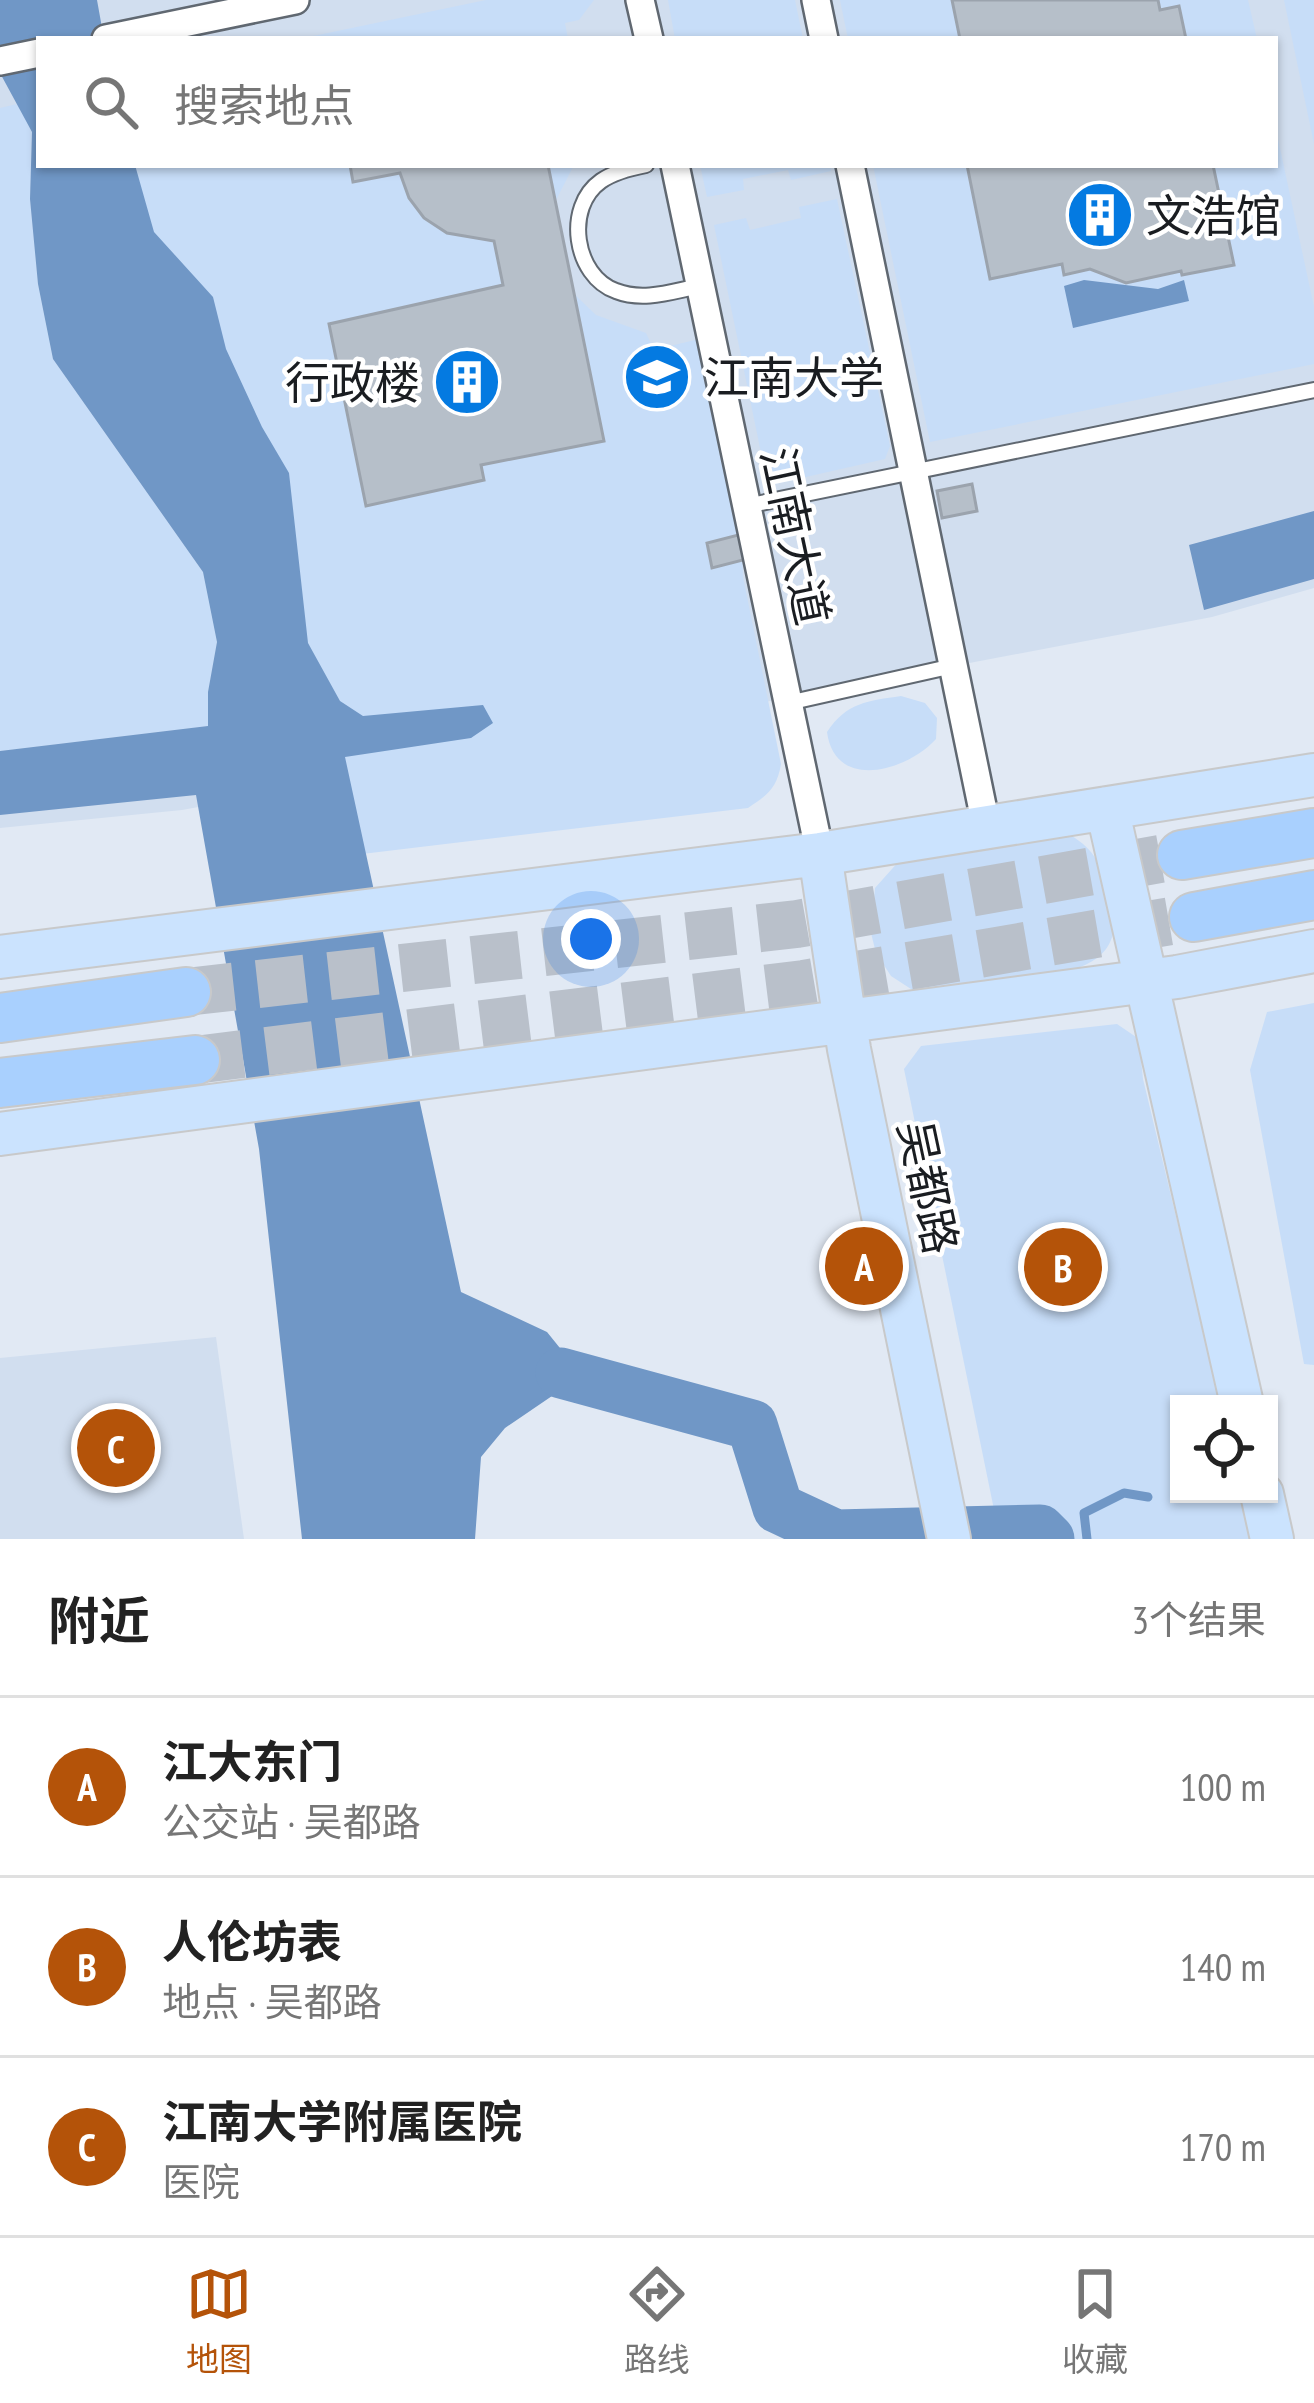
<!DOCTYPE html>
<html lang="zh">
<meta charset="utf-8">
<style>
body{margin:0;font-family:"PT Sans Narrow","Noto Sans SC",sans-serif;background:#f2f2f2;color:#222}
.controls{position:absolute;right:36px;bottom:36px;display:grid;overflow:hidden;border-radius:0px;box-shadow:0 3px 9px #0004}
.controls button{width:108px;height:108px;display:grid;place-items:center;padding:0;border:0;border-bottom:3px solid #e0e0e0;background:#fff;color:#222;font:60px sans-serif}
.you{position:absolute;left:591px;top:939px;width:42px;height:42px;margin:-30px;border:9px solid #fff;border-radius:50%;background:#1a73e8;box-shadow:0 0 0 18px #1a73e833}
.badge{display:grid;place-items:center;width:78px;height:78px;border-radius:50%;background:#b45309;color:#fff;font-size:39px;font-weight:700}
.pin{position:absolute;translate:-50% -50%;border:6px solid #fff;box-shadow:0 3px 12px #0006}
.list{margin:0;padding:0;list-style:none}
h2{display:flex;justify-content:space-between;align-items:center;height:156px;margin:0;padding:0 48px;font-size:51px}
h2 small{font-size:39px;font-weight:400;color:#767676}
.list li{display:grid;grid-template-columns:78px 1fr auto;gap:36px;align-items:center;box-sizing:border-box;height:180px;padding:0 48px;border-top:3px solid #e0e0e0}
.list b{display:block;font-size:45px;white-space:nowrap}
.list p{margin:0;font-size:39px;white-space:nowrap;color:#767676}
.list em{font-size:39px;font-style:normal;color:#767676}
.icon{flex:none;width:66px;height:66px;fill:none;stroke:currentColor;stroke-width:2;stroke-linecap:round;stroke-linejoin:round}
.map{position:relative;flex:none;width:1314px;height:1539px;overflow:hidden}
.search{position:absolute;background:#fff;box-shadow:0 3px 9px #0004;left:36px;right:36px;top:36px;height:132px;display:flex;align-items:center;gap:30px;box-sizing:border-box;padding:0 42px;border-radius:0px;color:#767676;font-size:45px}
.sheet{height:696px;background:#fff}
nav{display:flex;justify-content:space-around;align-items:center;box-sizing:border-box;height:168px;border-top:3px solid #e0e0e0;background:#fff;font-size:33px;color:#767676}
nav a{display:grid;justify-items:center;gap:6px}
nav .on{color:#b45309}
.map>svg:first-child{display:block}
.built{fill:#d1deef;fill-rule:evenodd}
.green{fill:#c7ddf8}
.water{fill:#7097c6}
.lines{fill:none;stroke-linecap:round;stroke-linejoin:round}
.stream{stroke:#7097c6;stroke-width:9}
.river{stroke:#7097c6;stroke-width:51}
.building{fill:#b6bfc9;stroke:#9ba3ad;stroke-width:3}
.highway-tunnel{stroke:#b9c0ca;stroke-width:48;stroke-dasharray:48 24;stroke-linecap:butt}
.lane-casing{stroke:#606871;stroke-width:18}
.street-casing{stroke:#606871;stroke-width:32}
.primary-casing{stroke:#c8c9ca;stroke-width:46}
.highway-casing{stroke:#c8c9ca;stroke-width:52}
.lane{stroke:#fff;stroke-width:14}
.street{stroke:#fff;stroke-width:27}
.primary{stroke:#cbe3fe;stroke-width:42}
.highway{stroke:#a9d0fe;stroke-width:48}
.labels{text-anchor:middle;dominant-baseline:central;stroke-width:9;stroke-linejoin:round;paint-order:stroke}
.poi-label{font-size:45px;fill:#1a1d21;stroke:#fff;text-anchor:start}
.street-label{font-size:45px;fill:#1a1d21;stroke:#fff}
</style>
<div class="map">
<svg width="1314" height="1539" viewBox="0 0 1314 1539">
<rect width="100%" height="100%" fill="#e1e9f4"/>
<!-- built -->
<path class="built" d="M0 0H1314V588L1212 617 506 751 182 810 0 828ZM39 39H1275V165H39Z
M216 1337 244 1539H0V1358Z"/>
<!-- green -->
<path class="green" d="M486 0H594L579 20 565 23 568 39H299Z
M668 0H795L803 39H675Z
M840 0H1248L1257 39H848Z
M1284 0H1314V144Z
M17 104 32 132 30 199 38 284 53 359 203 572 217 642 208 692 209 726 0 751V108Z
M1275 125 1314 307V364L930 442 873 165H1275Z
M129 165H574L553 206 571 291 596 315 646 333 654 350 703 338 741 529 743 577 781 764C777 788 768 795 748 808L362 854 148 231Z
M700 165H830L831 171 791 180 788 170 743 179 744 190 707 197Z
M837 199 890 446 885 459 775 484 765 472 714 225 746 218 750 230 801 218 799 207Z
M901 696 925 703 937 718 936 739C907 771 835 792 827 732 847 702 868 701 901 696Z
M1070 835C1096 850 1100 865 1109 893 1133 968 1069 972 1015 981 988 985 960 990 933 994L911 989 891 976 876 953 871 933 875 888 900 860Z
M1314 1003V1365L1304 1364 1250 1070 1267 1012Z
M1117 1024 1139 1039 1143 1079 1221 1404H1179V1494H1241L1250 1539H1000L904 1069 921 1046Z"/>
<!-- water -->
<path class="water" d="M0 0H97L104 39H39V165H135L154 232 213 297 226 349 262 427 289 473 308 643 340 701 363 716 483 705 493 723 471 738 345 757 461 1292 547 1332 568 1358 552 1396 505 1428 481 1457 475 1539H302L259 1149 196 795 0 815V751L208 726V692L217 642 203 572 53 359 38 284 30 199 32 132 0 73Z
M1084 280 1158 289 1184 280 1189 301 1073 328 1064 286Z
M1314 511V579L1204 610 1189 545Z"/>
<g class="lines">
<!-- stream -->
<path class="stream" d="M1087 1539 1084 1513 1124 1493 1148 1497"/>
<!-- river -->
<path class="river" d="M561 1373 752 1425 778 1508 836 1535 1040 1530 1049 1539"/>
</g>
<!-- building -->
<path class="building" d="M952 0H1158L1160 10 1179 6 1186 39H960Z
M350 165H548L604 441 481 465 484 480 366 506 329 324 503 285 494 241 447 233 424 218 409 198 400 173 353 182Z
M967 165H1213L1234 265 1182 275 1181 271 1126 283 1090 269 1064 275 1062 264 990 279Z
M972 484 977 511 942 518 937 491Z
M742 534 747 559 712 568 707 543Z"/>
<g class="lines">
<!-- highway-tunnel -->
<path class="highway-tunnel" d="M186 992 797 924 1182 855
M195 1060 804 984 1194 917"/>
<!-- lane casing -->
<g class="lane-casing">
<path id="lane" d="M646 165C630 168 614 172 601 181 564 207 574 276 616 291 644 302 673 291 700 286
M746 506 1314 390
M788 703 953 666"/>
</g>
<!-- street casing -->
<g class="street-casing">
<path id="street" d="M640 0 649 39
M816 0 824 39
M106 39 295 0
M0 61 39 53
M675 165 820 854
M850 165 986 825"/>
</g>
<!-- primary casing -->
<g class="primary-casing">
<path id="primary" d="M1107 808 1242 1404
M820 854 849 1049 949 1539
M0 957 820 854 1314 775
M0 1134 1177 977 1314 951
M1262 1494 1272 1539"/>
</g>
<!-- highway casing -->
<g class="highway-casing">
<path id="highway" d="M1182 855 1314 833
M1194 917 1314 895
M0 1018 186 992
M0 1083 195 1060"/>
</g>
<!-- lane -->
<use href="#lane" class="lane"/>
<!-- street -->
<use href="#street" class="street"/>
<!-- primary -->
<use href="#primary" class="primary"/>
<!-- highway -->
<use href="#highway" class="highway"/>
</g>
<!-- icons -->
<defs>
<g id="building-disc" transform="scale(3.45)"><circle r="9.5" fill="#047ae1" stroke="#fff"/><path d="M-4-6H4V6H1V3H-1V6H-4ZM-2.5-4.3h1.7v1.8h-1.7ZM.8-4.3h1.7v1.8H.8ZM-2.5-1h1.7V.8h-1.7ZM.8-1h1.7V.8H.8Z" fill="#fff"/></g>
<g id="university-disc" transform="scale(3.45)"><circle r="9.5" fill="#047ae1" stroke="#fff"/><path d="M0-5L7-2L0 1L-7-2ZM-4 1L0 2.5L4 1V4Q0 6-4 4Z" fill="#fff"/></g>
</defs>
<g fill-rule="evenodd">
<use href="#building-disc" x="1100" y="215"/>
<use href="#university-disc" x="657" y="377"/>
<use href="#building-disc" x="467" y="382"/>
</g>
<g class="labels">
<!-- poi labels -->
<g class="poi-label">
<text x="1146" y="215">文浩馆</text>
<text x="704" y="377">江南大学</text>
<text x="420" y="382" text-anchor="end">行政楼</text>
</g>
<!-- street labels -->
<g class="street-label">
<text transform="translate(796 536) rotate(78)">江南大道</text>
<text transform="translate(929 1187) rotate(78)">吴都路</text>
</g>
</g>
</svg>
<div class="controls">
<button><svg class="icon" aria-label="locate" viewBox="0 0 24 24"><circle cx="12" cy="12" r="6"/><path d="M12 2v4M12 18v4M2 12h4M18 12h4"/></svg></button>
</div>
<div class="you"></div>
<div class="pin badge" style="left:864px;top:1266px">A</div>
<div class="pin badge" style="left:1063px;top:1267px">B</div>
<div class="pin badge" style="left:116px;top:1448px">C</div>
<div class="search"><svg class="icon" aria-label="search" viewBox="0 0 24 24"><circle cx="10" cy="10" r="6"/><path d="M15 15l6 6"/></svg>搜索地点</div>
</div>
<section class="sheet">
<h2>附近<small>3个结果</small></h2>
<ul class="list">
<li><span class="badge">A</span><div><b>江大东门</b><p>公交站 · 吴都路</p></div><em>100 m</em></li>
<li><span class="badge">B</span><div><b>人伦坊表</b><p>地点 · 吴都路</p></div><em>140 m</em></li>
<li><span class="badge">C</span><div><b>江南大学附属医院</b><p>医院</p></div><em>170 m</em></li>
</ul>
</section>
<nav>
<a class="on"><svg class="icon" aria-label="map" viewBox="0 0 24 24"><path d="M3 6l6-2 6 2 6-2v14l-6 2-6-2-6 2zM9 4v14M15 6v14"/></svg>地图</a>
<a><svg class="icon" aria-label="directions" viewBox="0 0 24 24"><path d="M12 3l9 9-9 9-9-9zM9 14v-3h6M13 9l2 2-2 2"/></svg>路线</a>
<a><svg class="icon" aria-label="saved" viewBox="0 0 24 24"><path d="M7 4h10v16l-5-4-5 4z"/></svg>收藏</a>
</nav>
